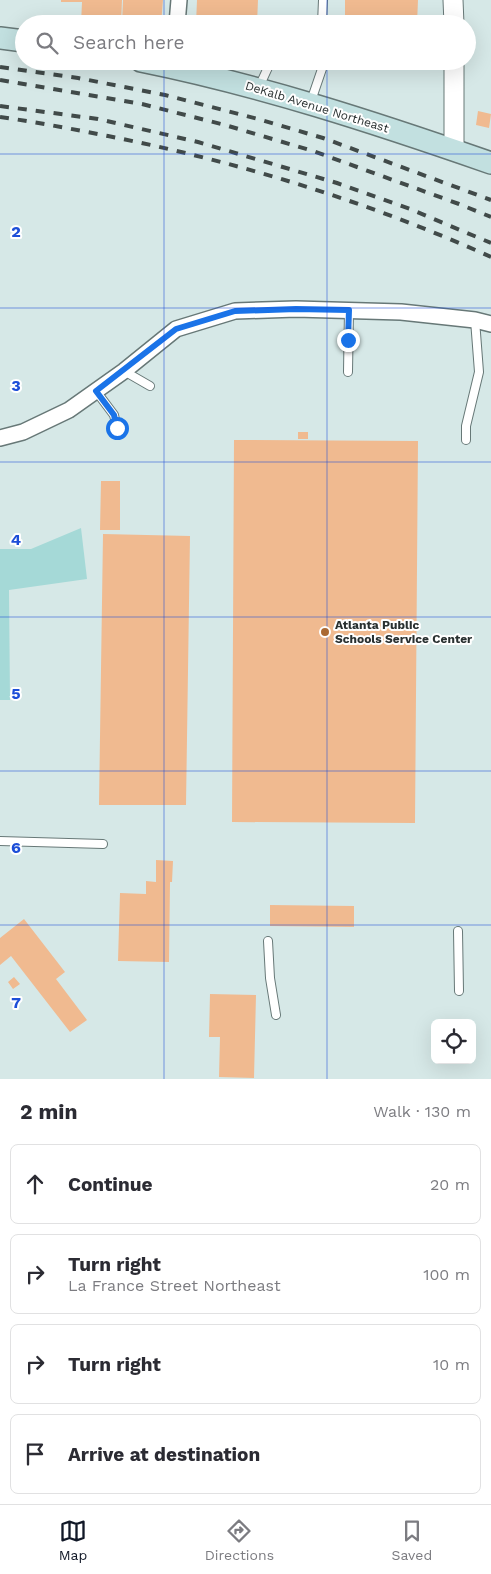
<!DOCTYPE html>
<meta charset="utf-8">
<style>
body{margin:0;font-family:"Work Sans",sans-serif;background:#f7f7f7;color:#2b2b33}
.controls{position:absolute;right:15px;bottom:15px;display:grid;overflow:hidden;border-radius:8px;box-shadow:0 5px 20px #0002}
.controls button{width:45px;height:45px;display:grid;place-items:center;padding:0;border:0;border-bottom:1px solid #e1e1e2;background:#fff;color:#2b2b33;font:25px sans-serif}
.stop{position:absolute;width:15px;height:15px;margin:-11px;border:4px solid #1a73e8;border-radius:50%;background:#fff}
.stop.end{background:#1a73e8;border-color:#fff;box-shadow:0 1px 5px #0008}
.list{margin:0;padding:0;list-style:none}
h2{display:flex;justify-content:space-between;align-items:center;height:65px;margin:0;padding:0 20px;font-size:21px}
h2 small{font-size:16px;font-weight:400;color:#7c7c81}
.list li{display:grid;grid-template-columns:32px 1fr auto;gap:15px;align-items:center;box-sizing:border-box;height:80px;margin:0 10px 10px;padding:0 10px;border:1px solid #e1e1e2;border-radius:8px}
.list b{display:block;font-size:19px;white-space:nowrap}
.list p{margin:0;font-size:16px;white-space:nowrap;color:#7c7c81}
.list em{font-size:16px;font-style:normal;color:#7c7c81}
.icon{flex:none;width:28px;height:28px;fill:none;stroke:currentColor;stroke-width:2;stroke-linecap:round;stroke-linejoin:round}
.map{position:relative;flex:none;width:491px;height:1079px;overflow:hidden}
.search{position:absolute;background:#fff;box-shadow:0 5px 20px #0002;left:15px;right:15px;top:15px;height:55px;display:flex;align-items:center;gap:12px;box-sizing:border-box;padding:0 18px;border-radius:28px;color:#7c7c81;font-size:19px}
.sheet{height:425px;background:#fff}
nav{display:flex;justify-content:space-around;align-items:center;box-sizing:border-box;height:70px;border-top:1px solid #e1e1e2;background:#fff;font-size:14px;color:#7c7c81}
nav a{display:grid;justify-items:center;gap:2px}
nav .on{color:#111827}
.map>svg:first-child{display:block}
.green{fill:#a5d9d7}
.building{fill:#f0ba90}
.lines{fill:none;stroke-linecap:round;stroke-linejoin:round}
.service-casing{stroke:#677877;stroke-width:10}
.minor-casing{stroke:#677877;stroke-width:18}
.tertiary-casing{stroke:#677877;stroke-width:21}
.secondary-casing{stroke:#677877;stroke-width:24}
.service{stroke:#fff;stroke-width:8}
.minor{stroke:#fff;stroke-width:15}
.tertiary{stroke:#fff;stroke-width:19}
.secondary{stroke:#c2e0e0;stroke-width:21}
.rail{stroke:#414a49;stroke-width:4;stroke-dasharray:9 9;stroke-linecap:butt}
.route{stroke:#1a73e8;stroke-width:6}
.grid{fill:none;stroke:#1d4ed8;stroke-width:1;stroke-opacity:0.55}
.poi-dot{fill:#aa6933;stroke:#fff;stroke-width:2}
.labels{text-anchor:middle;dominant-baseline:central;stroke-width:4;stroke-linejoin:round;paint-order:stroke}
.street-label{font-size:12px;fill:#293030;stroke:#fff}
.poi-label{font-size:12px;font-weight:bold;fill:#293030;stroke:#fff;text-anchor:start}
.grid-label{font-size:16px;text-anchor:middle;font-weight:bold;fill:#1d4ed8;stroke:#fff;stroke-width:4;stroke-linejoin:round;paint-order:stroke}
</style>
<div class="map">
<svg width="491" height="1079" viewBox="0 0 491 1079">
<rect width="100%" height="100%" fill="#d6e8e7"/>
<!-- green -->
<path class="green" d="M81 528 87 579 9 590 10 700H0V549H31Z"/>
<!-- building -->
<path class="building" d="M61 0H122L121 24H81L82 2H61Z
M123 0H163L161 24H122Z
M197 0H258L257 24H196Z
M345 0H418L417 24H345Z
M478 111 491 114 489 128 476 125Z
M298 432H308V439H298Z
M234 440 418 441 415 823 232 822Z
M101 481H120V530H100Z
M103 534 190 536 186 805H99Z
M156 860 173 861 172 882H170L169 962 118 961 120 893 146 894V881L156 882Z
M270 905 354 906V927L270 926Z
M24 919 65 972 56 979 87 1020 70 1032 11 956 0 965V938Z
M14 977 20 984 13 989 8 982Z
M210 994 256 995 254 1078 219 1077 220 1037H209Z"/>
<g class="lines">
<!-- service casing -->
<g class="service-casing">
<path id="service" d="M322 24 323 0
M259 87 271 61
M311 101 324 63 454 65
M124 371 150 386
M348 372 349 310
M96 391 114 415 117 428
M466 440V426L479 372 475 320
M0 841 103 844
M458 931 459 991
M268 941 270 978 276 1015"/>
</g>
<!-- minor casing -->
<g class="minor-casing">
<path id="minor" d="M177 24 179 0
M0 438 23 432 69 410 124 371 176 329 235 311 296 309 401 312 475 320 491 324"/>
</g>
<!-- tertiary casing -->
<g class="tertiary-casing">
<path id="tertiary" d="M453 0 454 24
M454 61V150"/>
</g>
<!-- secondary casing -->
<g class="secondary-casing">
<path id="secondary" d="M0 38 24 41
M141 61C260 85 376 123 491 163"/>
</g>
<!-- service -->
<use href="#service" class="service"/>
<!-- minor -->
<use href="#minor" class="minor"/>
<!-- tertiary -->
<use href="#tertiary" class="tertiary"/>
<!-- secondary -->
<use href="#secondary" class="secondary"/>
<!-- rail -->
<path class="rail" d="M0 67 78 78 165 95 258 119 323 138 491 200
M0 80 142 104 225 125 313 151 459 204 491 217
M0 106 98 119 198 142 337 183 410 209 491 243
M0 117C36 122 72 129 108 136 239 162 369 202 491 257"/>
</g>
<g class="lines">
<!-- route -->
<path class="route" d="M117 428 114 415 96 391 176 329 235 311 296 309 349 310 348 340"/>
</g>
<!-- grid -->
<path class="grid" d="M164 0V24M327 0V24M164 61V1079M327 61V1079M0 154H491M0 308H491M0 462H491M0 617H491M0 771H491M0 925H491"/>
<!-- markers -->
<circle class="poi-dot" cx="325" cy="632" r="5"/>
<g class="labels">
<!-- street labels -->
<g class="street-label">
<text transform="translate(317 107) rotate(17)">DeKalb Avenue Northeast</text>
</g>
<!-- poi labels -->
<g class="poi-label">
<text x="335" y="625">Atlanta Public<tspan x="335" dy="14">Schools Service Center</tspan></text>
</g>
</g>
<g class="grid-label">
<text x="16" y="237">2</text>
<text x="16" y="391">3</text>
<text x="16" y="545">4</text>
<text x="16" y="699">5</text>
<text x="16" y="853">6</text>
<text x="16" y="1008">7</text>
</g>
</svg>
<div class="controls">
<button><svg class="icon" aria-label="locate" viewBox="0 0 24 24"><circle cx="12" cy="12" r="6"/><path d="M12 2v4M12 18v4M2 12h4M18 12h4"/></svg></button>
</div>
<div class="stop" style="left:117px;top:428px"></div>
<div class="stop end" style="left:348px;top:340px"></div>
<div class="search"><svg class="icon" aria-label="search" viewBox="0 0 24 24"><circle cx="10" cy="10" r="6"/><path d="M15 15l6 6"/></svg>Search here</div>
</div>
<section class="sheet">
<h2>2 min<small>Walk · 130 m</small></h2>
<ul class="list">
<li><svg class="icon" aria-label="ahead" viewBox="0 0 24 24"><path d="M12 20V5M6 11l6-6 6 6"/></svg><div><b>Continue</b></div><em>20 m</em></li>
<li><svg class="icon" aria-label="right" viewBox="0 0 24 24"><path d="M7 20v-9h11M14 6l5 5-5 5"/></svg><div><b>Turn right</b><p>La France Street Northeast</p></div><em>100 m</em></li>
<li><svg class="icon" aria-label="right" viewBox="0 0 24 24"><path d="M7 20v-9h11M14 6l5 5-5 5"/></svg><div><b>Turn right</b></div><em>10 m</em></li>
<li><svg class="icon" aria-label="arrive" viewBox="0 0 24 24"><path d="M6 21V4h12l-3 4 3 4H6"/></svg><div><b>Arrive at destination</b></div></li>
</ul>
</section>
<nav>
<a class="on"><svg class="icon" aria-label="map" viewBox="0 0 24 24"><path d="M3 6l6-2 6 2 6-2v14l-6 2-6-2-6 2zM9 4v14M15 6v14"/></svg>Map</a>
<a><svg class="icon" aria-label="directions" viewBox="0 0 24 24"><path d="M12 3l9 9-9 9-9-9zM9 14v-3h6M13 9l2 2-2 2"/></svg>Directions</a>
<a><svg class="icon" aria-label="saved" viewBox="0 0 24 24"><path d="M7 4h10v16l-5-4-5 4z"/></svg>Saved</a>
</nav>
